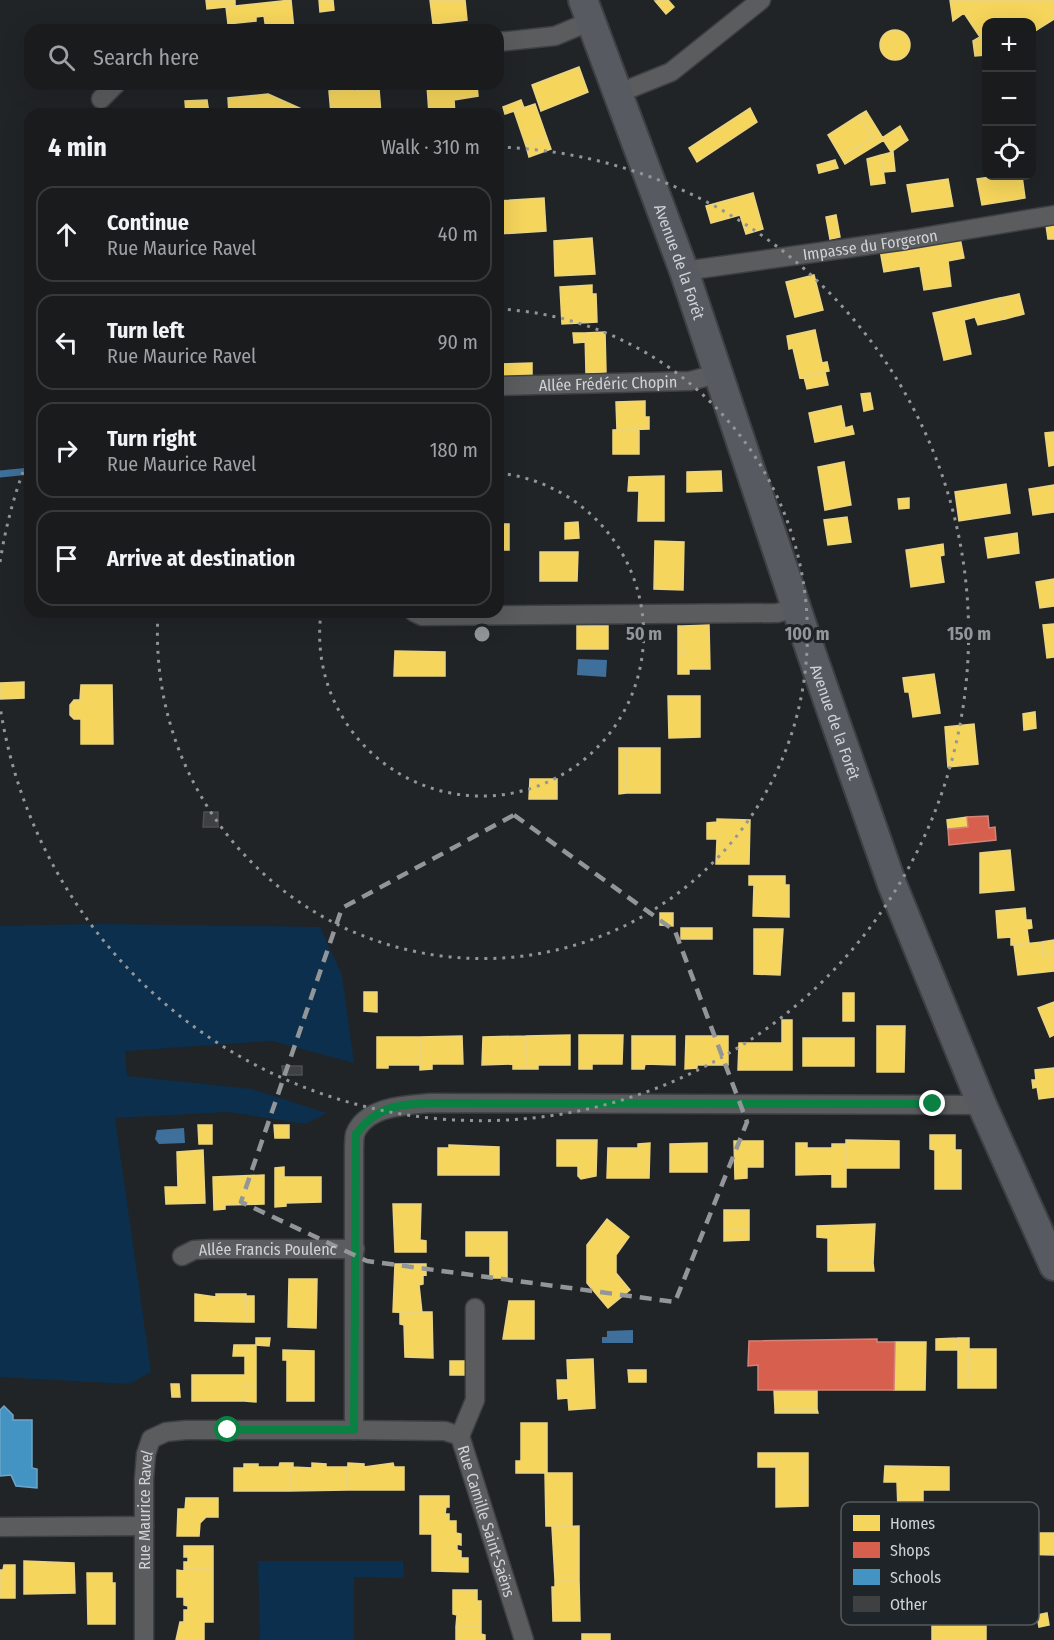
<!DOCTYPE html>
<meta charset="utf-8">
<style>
body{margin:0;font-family:"Fira Sans Condensed",sans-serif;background:#222426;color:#f1f3f6}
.controls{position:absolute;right:18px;top:18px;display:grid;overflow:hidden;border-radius:12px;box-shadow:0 6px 24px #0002}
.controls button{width:54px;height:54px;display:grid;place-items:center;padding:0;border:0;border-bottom:2px solid #37393b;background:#191b1d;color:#f1f3f6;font:30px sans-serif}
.stop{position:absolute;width:18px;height:18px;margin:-14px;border:4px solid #0b8043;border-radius:50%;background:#fff}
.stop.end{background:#0b8043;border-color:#fff;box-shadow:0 2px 6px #0008}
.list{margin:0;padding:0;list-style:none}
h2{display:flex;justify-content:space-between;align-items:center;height:78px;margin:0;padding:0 24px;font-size:26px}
h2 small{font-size:20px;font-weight:400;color:#9fa1a4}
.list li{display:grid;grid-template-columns:39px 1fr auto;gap:18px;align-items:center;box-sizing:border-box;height:96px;margin:0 12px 12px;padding:0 12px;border:2px solid #37393b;border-radius:18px}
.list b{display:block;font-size:22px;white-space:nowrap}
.list p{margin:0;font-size:20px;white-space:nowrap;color:#9fa1a4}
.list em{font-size:20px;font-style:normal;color:#9fa1a4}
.icon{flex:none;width:33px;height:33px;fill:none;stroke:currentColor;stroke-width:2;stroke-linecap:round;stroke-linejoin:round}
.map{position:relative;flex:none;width:1054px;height:1640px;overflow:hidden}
.search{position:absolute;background:#191b1d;box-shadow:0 6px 24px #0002;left:24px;top:24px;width:480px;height:66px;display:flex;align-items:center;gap:15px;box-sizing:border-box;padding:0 21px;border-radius:18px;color:#9fa1a4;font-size:22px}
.panel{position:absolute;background:#191b1d;box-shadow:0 6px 24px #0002;left:24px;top:108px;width:480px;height:510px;border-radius:18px}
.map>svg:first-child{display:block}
.green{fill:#0b2f4c}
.water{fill:#3e709b}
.homes{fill:#f6d55c;stroke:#ead481;stroke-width:1.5}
.shops{fill:#d6604d;stroke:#d48276;stroke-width:1.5}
.schools{fill:#4393c3;stroke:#6da6c9;stroke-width:1.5}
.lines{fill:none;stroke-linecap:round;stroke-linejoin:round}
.stream{stroke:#3e709b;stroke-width:7}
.building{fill:#3e4042;stroke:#4c4f51;stroke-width:1.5}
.minor-casing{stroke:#3e4043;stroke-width:21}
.primary-casing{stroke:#3e4043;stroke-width:32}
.minor{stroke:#5a5c5e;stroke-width:18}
.primary{stroke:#575b61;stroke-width:28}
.route{stroke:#0b8043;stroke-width:8}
.marked{fill:none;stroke:#929699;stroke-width:4.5;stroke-dasharray:12 8;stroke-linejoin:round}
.ring{fill:none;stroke:#929699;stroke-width:3;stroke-dasharray:3 6}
.labels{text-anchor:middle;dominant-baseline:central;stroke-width:6;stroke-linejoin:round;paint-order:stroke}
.street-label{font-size:16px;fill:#cfd3d6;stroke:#1f2429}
.key{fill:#1f2429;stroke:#54595d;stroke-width:1.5}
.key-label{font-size:16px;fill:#cfd3d6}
.centre{fill:#929699;stroke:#1f2429;stroke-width:3}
.ring-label{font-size:18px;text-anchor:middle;font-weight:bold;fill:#929699;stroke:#1f2429;stroke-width:6;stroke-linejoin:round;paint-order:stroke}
</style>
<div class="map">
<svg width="1054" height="1640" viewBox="0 0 1054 1640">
<rect width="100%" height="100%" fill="#212427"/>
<!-- green -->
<path class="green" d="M98 924 320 927 342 975 354 1063 272 1041 125 1051 127 1076 252 1089 327 1113 305 1124 228 1112 115 1118 151 1372 129 1384 0 1377V926Z
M258 1561H403L404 1578 354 1577V1640H260Z"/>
<!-- water -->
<path class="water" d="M578 659 607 660 606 677 577 675Z
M184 1128 185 1143 159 1144 155 1139 157 1130Z
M633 1330V1343H602V1337H607V1331Z"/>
<!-- homes -->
<path class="homes" d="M206 0H235V6L207 9Z
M291 0 294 30H266L264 16 256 17V21L228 24 226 7Z
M319 0H333L334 10 320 12Z
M430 0H465L467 20 433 24Z
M668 0 674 7 666 14 655 1Z
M950 0H1054V19L1032 33V22H986V55L975 56 973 41 980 37 964 13 953 21Z
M880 45a15 15 0 1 1 30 0a15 15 0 1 1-30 0Z
M579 67 588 92 541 111 532 85Z
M477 84 478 96 454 100 455 114H429L427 85Z
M353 89V91L379 89 381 114H331L329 91Z
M268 94 306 111 305 114H229L228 98Z
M207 100 209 114H186L185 101Z
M521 100 524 108 505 114 503 107Z
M535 104 547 138 526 146 514 111Z
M750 108 757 122 697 162 689 148Z
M866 111 884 140 845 164 841 157 873 138 859 115Z
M859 115 873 138 841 157 828 135Z
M900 126 908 140 891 152 882 138Z
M547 138 551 149 529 157 526 146Z
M893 152 895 171 884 172 881 155Z
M881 155 885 183 871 185 867 159Z
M835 160 838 168 819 173 817 165Z
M998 176H1022L1025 198 982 205 977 179Z
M948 179 953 206 912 212 907 185Z
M753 193 763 229 746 234 740 215 711 223 706 206Z
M544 198 546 231 498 234V201Z
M836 215 840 237 830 239 826 217Z
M1054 224V239H1048L1046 225Z
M592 238 595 274 555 276 554 241Z
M960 238 964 258 948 261 951 286 924 290 920 266 884 272 880 250Z
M814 275 823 310 795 317 786 282Z
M592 285V294H596L597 322 562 324 560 287Z
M1019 294 1024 314 1005 319 1000 298Z
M1000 298 1005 319 978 325 975 317 964 320 971 354 944 360 933 313Z
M815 330 822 363 827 362 829 371 800 378 793 348 789 349 787 336Z
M605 332 606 372 586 373 585 333Z
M573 333H585V342L574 343Z
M532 363V375L499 376V364Z
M825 372 828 385 807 389 804 377Z
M870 393 873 409 864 411 861 394Z
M645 401V417H649V429L617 430 616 402Z
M841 406 845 428 852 426 854 434 815 442 809 413Z
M639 429V454H613V430Z
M1054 432V465L1049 466 1045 433Z
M844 462 851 505 825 510 818 467Z
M721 471 722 491 687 492V472Z
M664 476V521H638L639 491H628L629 477Z
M1006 484 1010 513 959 521 955 492Z
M1054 485V512L1033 515 1029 489Z
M909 498V508L899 509 898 499Z
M847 517 851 542 828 545 824 520Z
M578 522 579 538 565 539V523Z
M498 524H509V550H498Z
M1017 533 1019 553 988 558 985 538Z
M655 541 684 542 683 590 654 589Z
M943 544 944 555 940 556 944 582 911 587 906 550Z
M540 552H578L577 581H540Z
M1054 579V606L1040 608 1036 582Z
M1054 624V657L1047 658 1043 625Z
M709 625 710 669H689V674H678V655H684L683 626Z
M577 626H608V649H577Z
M678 626H683L684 655H678Z
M395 651 445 652V676H394Z
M934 674 940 713 913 717 909 692H905L903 678Z
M24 682V698L0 699V683Z
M81 685H112L113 744H81V719H74L70 715V705L74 700H80Z
M668 696H700V737L669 738Z
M1035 712 1036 728 1024 730 1023 714Z
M974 724 978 764 948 767 945 727Z
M619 748H627L626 793 619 794Z
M627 748H660V793H626Z
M530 779H557V799H529Z
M967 817 968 827 948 829 947 820Z
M717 819 750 820 749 864H716L717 839H707V823L717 822Z
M1010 850 1014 890 980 893V853Z
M749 876H785V885H789V917L753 916 754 885H749Z
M1025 908 1026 920H1031L1032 928 1027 929 1029 943 1011 945V937L998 938 996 911Z
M660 913H673V926L660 925Z
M681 928H712V939H681Z
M754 929H783L780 975 754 974Z
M1054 940V953L1043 955 1042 942Z
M1042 942 1043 955 1054 953V971L1018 975 1014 945Z
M364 992H377V1012L364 1011Z
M843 993H854V1021H843Z
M1054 1002V1035L1050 1037 1038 1008Z
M782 1020H792V1070H738L739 1043H782Z
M877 1026H905L904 1072H877Z
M570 1035V1065H538V1069H526V1036Z
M579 1035H623L622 1064H592V1069H579Z
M462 1036 463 1064H432V1069L420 1070V1037Z
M526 1036V1069H513V1064L482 1065 483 1037Z
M632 1036H675V1065L645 1064 644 1069H632Z
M686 1036H728V1065H697V1068L685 1069Z
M377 1037H420V1065H388V1068H377Z
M803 1038H854V1066H803Z
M1054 1068V1097L1039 1099 1037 1087 1033 1088 1032 1080H1036L1035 1070Z
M198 1125H212V1144H199Z
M274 1125H289V1138H275Z
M930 1135H955V1150H961V1189H935V1150L930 1149Z
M557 1140H597L596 1176 581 1179 578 1176V1166H557Z
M846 1140 899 1141V1168H846Z
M734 1141H763V1167H747V1178L735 1179Z
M650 1143 649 1178H607L608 1148H638V1144Z
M707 1143V1172H670V1144Z
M796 1143H807V1148H832V1144H846V1187H832V1174L796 1175Z
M449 1145 499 1147V1175H438V1148H449Z
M203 1150 205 1203 166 1204 165 1187H178L177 1152Z
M284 1167V1177H275V1168Z
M264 1175V1204L225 1205V1209L214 1210 213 1177Z
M275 1177H321V1202L286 1203V1206L275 1207Z
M393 1204H421L420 1240 426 1241V1252H395Z
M724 1210H749V1231H724Z
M607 1219 629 1237 616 1255V1273L630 1290 608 1308 587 1283V1245Z
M875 1224 873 1263H828V1238L817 1237V1226Z
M724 1231H749V1240L724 1241Z
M466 1232H507V1278H490V1256H466Z
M828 1263H873L874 1271H828Z
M395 1264H426V1275L423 1274V1284L419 1285 422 1313 393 1312Z
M289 1279H317L316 1328 288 1327Z
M195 1294 216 1297V1294H246V1322L195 1321Z
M245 1296H254V1322H246Z
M509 1301H534V1339H503Z
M400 1312H432L433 1358 405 1357 404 1325 400 1324Z
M256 1338H270L269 1346 256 1345Z
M958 1338V1350H936V1339Z
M958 1338H969V1388H958Z
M895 1342H926L925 1390H894Z
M234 1345H245V1356H233Z
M245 1345H256V1386L245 1385V1401H192V1375H245Z
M970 1349H996V1388H969Z
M283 1350 314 1351V1401H287V1360H283Z
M593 1359 595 1408 569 1410 568 1398 558 1399 557 1380H568L567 1360Z
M450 1361H466V1375H450Z
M628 1370H646V1382H629Z
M171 1384H179L180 1397H172Z
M245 1385 256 1386V1402L245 1401Z
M774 1390H817V1409H775Z
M775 1409H817L818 1413H775Z
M521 1423H547V1473H516V1461H521Z
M758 1453H776V1467H758Z
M776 1453H808V1467H803V1491H808V1506L776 1507Z
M280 1463H290V1491H234V1468H244V1464H258V1467H279Z
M290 1463H293V1467L312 1468V1463L326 1464V1467H347V1490L290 1491Z
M348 1463 364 1464V1467L393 1463 394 1467H404V1490H347Z
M885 1466 949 1467V1490H923V1509H898L897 1482H884Z
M803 1467H808V1491H803Z
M545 1473H572V1526H546Z
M420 1496H449V1507H446L445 1514H449V1521H456V1533L461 1534V1545L457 1544V1550L461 1551V1558H468V1572L432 1571V1534H420Z
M186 1498H218V1517H206L200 1523 199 1536H177L178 1509H185Z
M579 1526V1580H555L552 1527Z
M1015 1533H1054V1555L1015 1554Z
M184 1546H213V1568H184V1562H188V1557H184Z
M24 1561 74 1563 75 1593 24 1594Z
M4 1565H15V1598H0V1570H3Z
M184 1568H213V1622H204V1640H176L180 1622H184V1610H188V1606L184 1605V1597H177V1570L184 1571Z
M87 1573H112V1583H115V1624H88Z
M555 1580H579L580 1621H553L552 1587H555Z
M453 1590H477V1601H481V1627H456L457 1615 453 1614Z
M1047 1613 1049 1625 1039 1627 1037 1615Z
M932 1622H986V1640H932Z
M456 1627H481V1634L485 1635V1640H456Z
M582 1634H610V1640H582Z"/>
<!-- shops -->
<path class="shops" d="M988 816 989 828 995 827 996 840 949 845 948 829 968 827 967 817Z
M877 1339V1342H895L894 1390H758V1365L748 1366 749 1341Z"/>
<!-- schools -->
<path class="schools" d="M4 1406 13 1415V1420H32V1468L37 1469V1488L16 1486 11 1475 0 1476V1410Z"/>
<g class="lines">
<!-- stream -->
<path class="stream" d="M0 474 30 471"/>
</g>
<!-- building -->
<path class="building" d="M204 812H218V827H203Z
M282 1066H302V1075H283Z"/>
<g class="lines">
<!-- minor casing -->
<g class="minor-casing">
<g id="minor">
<path d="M498 42 555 36 591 21"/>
<path d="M619 93 671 72 761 0"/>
<path d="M101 99 116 84"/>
<path id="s1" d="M684 271 906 240 1054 215"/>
<path id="s2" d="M498 386 690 381 717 374"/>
<path d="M414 612 422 616 777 613 797 608"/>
<path id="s3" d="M182 1256 194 1250 210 1249H355"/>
<path id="s4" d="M354 1430 445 1431 460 1436 524 1640"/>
<path d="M460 1436 475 1400V1308"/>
<path d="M0 1527 144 1526"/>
<path id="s5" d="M144 1640V1479L146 1454 151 1439 166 1432 186 1430H354V1153C354 1148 354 1139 355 1134 366 1106 406 1105 430 1103L982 1105"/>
</g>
</g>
<!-- primary casing -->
<g class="primary-casing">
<g id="primary">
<path id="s6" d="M583 0 684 271 812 655 892 884 982 1105 1054 1266"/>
</g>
</g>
<!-- minor -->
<use href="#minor" class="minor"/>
<!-- primary -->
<use href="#primary" class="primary"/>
</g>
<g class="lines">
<!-- route -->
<path class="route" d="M228 1430H354L356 1134C377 1106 397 1105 430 1103L933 1104"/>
</g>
<!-- marked area -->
<path class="marked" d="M514 815 675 931 747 1122 675 1302 367 1261 241 1202 342 908Z"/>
<!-- distance rings -->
<g class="ring">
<path d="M499 473A162 162 0 1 1 321 613"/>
<path d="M499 309A325 325 0 1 1 158 614"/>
<path d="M0 562A487 487 0 0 1 29 456M499 147A487 487 0 1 1 0 706"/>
</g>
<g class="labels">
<!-- street labels -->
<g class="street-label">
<text stroke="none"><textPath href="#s1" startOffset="188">Impasse du Forgeron</textPath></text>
<text stroke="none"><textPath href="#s6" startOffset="279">Avenue de la Forêt</textPath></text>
<text stroke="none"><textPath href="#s2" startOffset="110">Allée Frédéric Chopin</textPath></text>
<text stroke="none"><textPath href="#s6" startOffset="765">Avenue de la Forêt</textPath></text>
<text stroke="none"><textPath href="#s3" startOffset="87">Allée Francis Poulenc</textPath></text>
<text stroke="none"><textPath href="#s5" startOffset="130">Rue Maurice Ravel</textPath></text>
<text stroke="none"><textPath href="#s4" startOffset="196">Rue Camille Saint-Saëns</textPath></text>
</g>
</g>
<!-- legend -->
<rect x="841" y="1502" width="198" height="123" rx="9" class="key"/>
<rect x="853" y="1515" width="27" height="16" fill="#f6d55c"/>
<rect x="853" y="1542" width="27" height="16" fill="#d6604d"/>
<rect x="853" y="1569" width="27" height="16" fill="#4393c3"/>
<rect x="853" y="1596" width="27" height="16" fill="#3e4042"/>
<g class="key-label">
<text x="890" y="1529">Homes</text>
<text x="890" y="1556">Shops</text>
<text x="890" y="1583">Schools</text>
<text x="890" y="1610">Other</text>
</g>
<circle cx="482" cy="634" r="9" class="centre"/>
<g class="ring-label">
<text x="644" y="640">50 m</text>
<text x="807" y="640">100 m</text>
<text x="969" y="640">150 m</text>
</g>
</svg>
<div class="controls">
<button>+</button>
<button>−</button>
<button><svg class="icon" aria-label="locate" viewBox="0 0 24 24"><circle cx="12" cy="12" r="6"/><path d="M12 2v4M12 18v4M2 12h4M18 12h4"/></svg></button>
</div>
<div class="stop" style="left:228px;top:1430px"></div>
<div class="stop end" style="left:933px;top:1104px"></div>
<div class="search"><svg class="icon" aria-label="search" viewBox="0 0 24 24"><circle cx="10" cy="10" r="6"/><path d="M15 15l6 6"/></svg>Search here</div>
<section class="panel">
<h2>4 min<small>Walk · 310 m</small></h2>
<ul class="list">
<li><svg class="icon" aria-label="ahead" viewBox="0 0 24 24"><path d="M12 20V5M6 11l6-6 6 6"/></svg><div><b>Continue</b><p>Rue Maurice Ravel</p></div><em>40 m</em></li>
<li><svg class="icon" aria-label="left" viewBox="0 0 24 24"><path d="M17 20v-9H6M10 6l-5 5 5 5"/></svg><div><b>Turn left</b><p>Rue Maurice Ravel</p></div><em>90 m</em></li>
<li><svg class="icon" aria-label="right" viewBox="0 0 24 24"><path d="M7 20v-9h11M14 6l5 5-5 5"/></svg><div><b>Turn right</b><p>Rue Maurice Ravel</p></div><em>180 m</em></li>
<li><svg class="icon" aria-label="arrive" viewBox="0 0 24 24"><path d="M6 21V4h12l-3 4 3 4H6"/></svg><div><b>Arrive at destination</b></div></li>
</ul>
</section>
</div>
